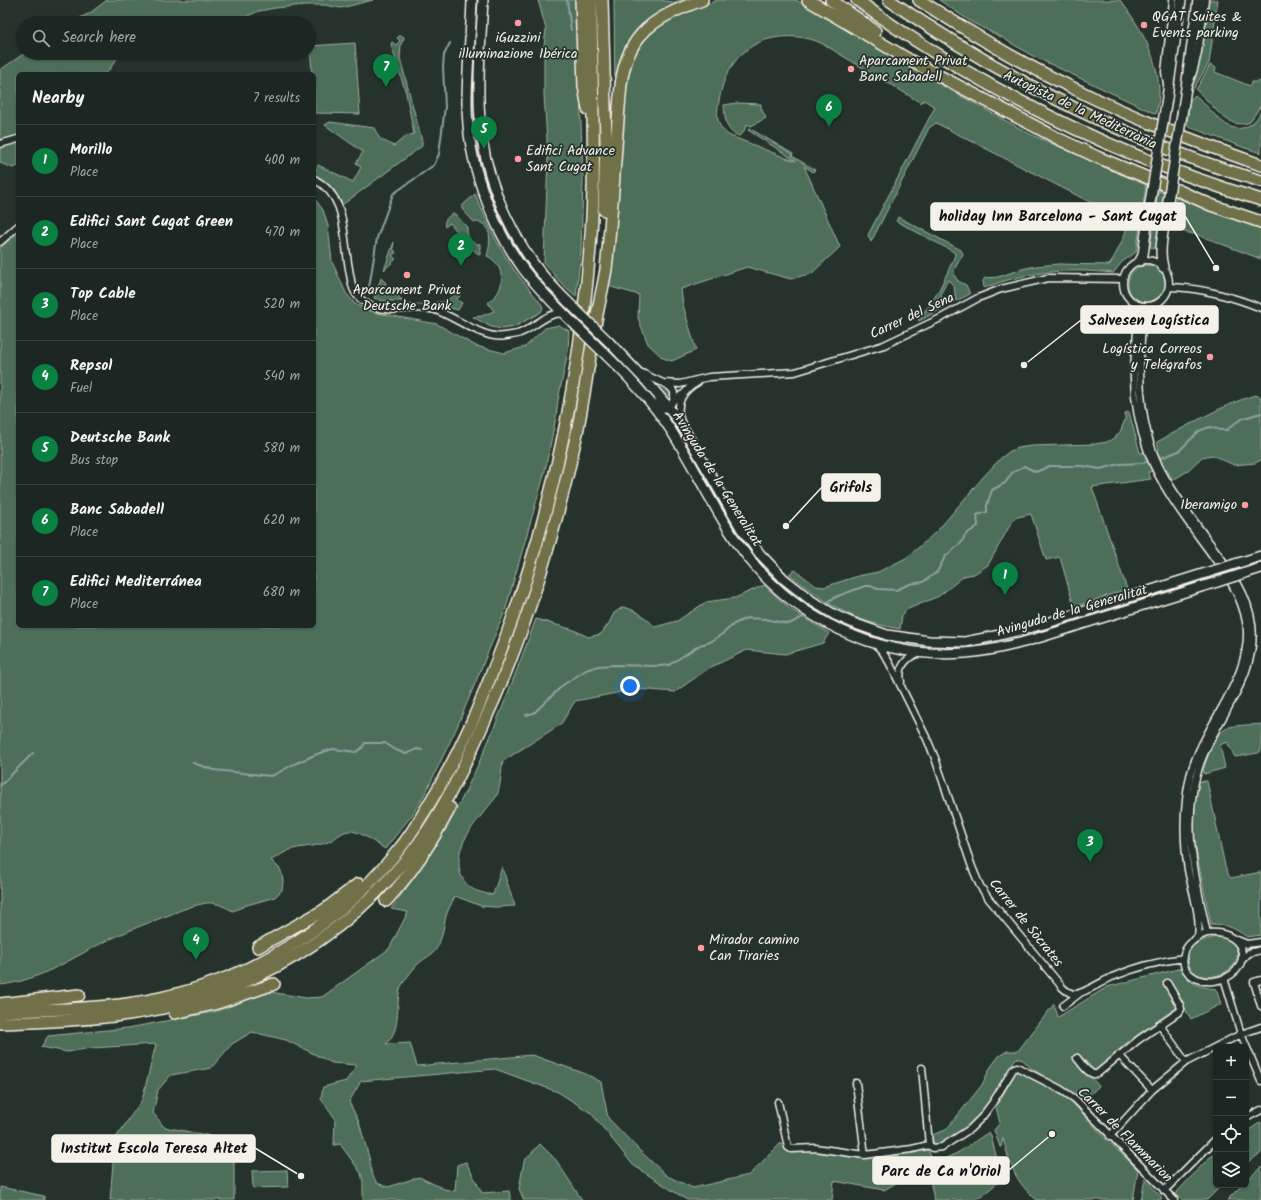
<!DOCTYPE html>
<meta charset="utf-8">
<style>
body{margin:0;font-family:Kalam,sans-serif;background:#29322f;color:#f1f3f6}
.controls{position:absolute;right:12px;bottom:12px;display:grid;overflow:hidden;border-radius:6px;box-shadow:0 1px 3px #0004}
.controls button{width:36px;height:36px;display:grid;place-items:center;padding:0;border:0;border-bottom:1px solid #3a4340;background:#1c2622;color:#f1f3f6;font:20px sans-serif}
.you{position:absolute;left:630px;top:686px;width:14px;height:14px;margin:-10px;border:3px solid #fff;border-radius:50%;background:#1a73e8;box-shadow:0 0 0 6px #1a73e833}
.badge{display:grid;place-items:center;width:26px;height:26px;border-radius:50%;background:#0b8043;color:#fff;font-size:13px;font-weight:700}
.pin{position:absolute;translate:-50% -33px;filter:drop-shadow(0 1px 2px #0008)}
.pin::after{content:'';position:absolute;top:21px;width:14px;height:12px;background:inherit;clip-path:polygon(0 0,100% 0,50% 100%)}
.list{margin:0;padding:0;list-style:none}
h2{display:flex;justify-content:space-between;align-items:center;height:52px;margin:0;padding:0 16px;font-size:17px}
h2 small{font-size:13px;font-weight:400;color:#a0a5a5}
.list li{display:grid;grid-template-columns:26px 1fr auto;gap:12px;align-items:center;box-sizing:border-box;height:72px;padding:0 16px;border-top:1px solid #3a4340}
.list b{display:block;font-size:15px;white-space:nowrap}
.list p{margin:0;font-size:13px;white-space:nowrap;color:#a0a5a5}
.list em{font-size:13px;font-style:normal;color:#a0a5a5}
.icon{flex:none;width:22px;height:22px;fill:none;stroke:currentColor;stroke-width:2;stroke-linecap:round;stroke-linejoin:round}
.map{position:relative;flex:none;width:1261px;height:1200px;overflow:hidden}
.search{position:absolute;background:#1c2622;box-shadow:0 1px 3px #0004;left:16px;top:16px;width:300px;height:44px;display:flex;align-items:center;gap:10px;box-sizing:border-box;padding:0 14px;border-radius:22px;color:#a0a5a5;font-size:15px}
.panel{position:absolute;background:#1c2622;box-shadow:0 1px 3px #0004;left:16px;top:72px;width:300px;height:556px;border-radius:6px}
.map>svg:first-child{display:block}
.green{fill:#4e6e58;stroke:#a1b0a0}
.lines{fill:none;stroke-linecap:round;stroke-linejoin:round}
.stream{stroke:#8ea2a0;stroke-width:2}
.street-casing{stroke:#f4f1e8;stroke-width:9}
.secondary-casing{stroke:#f4f1e8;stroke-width:12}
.highway-casing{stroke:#f4f1e8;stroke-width:14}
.street{stroke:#26332d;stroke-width:6}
.secondary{stroke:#26332d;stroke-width:9}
.highway{stroke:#70704a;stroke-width:11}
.secondary-bridge-casing{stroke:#f4f1e8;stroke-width:12;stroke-linecap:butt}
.secondary-bridge{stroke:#26332d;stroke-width:9}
.poi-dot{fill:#ff9aa2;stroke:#26332d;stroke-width:1.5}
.labels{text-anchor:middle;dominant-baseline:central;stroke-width:3.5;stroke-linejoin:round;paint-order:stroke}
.poi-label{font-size:14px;fill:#f4f1e8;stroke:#26332d;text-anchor:start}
.street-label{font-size:14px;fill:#f4f1e8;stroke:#26332d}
.leader{fill:none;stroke:#f4f1e8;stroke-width:1.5}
.callout-dot{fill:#f4f1e8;stroke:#26332d;stroke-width:1.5}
.callout{fill:#f4f1e8;stroke:#f4f1e8;stroke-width:1.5}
.callout-label{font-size:15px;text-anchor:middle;font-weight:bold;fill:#111}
</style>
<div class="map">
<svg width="1261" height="1200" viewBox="0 0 1261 1200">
<rect width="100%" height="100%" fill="#26332d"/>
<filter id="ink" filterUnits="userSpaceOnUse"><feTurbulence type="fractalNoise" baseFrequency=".025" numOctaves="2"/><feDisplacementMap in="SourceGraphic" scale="8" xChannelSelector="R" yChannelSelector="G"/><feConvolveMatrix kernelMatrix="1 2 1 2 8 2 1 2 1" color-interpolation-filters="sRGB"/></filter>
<g filter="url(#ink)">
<!-- green -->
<path class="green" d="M107 0H373L341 8 325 5H306L275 8 259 11 231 23H70L90 13Z
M538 0H577L583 182 581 251 576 296 562 284 544 263 548 156 544 94V46L546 29Z
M614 0H659L673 2 681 0H692L643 25 620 59 615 95Z
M718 0H794L798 1 959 95 1030 134 1146 185 1136 252 1122 262 1115 271 1113 273C1066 268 1029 271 984 288L983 281 985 278 998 277 1022 269 1036 266 1059 264 1109 265 1111 263C1115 254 1129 232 1126 223 1125 220 1122 219 1119 217L936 123 929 128 871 242 868 235 935 107 924 100 921 103C897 88 873 74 848 59 835 52 821 40 805 38 759 30 726 55 719 101 717 113 715 122 725 132 728 136 736 138 741 140 756 146 771 152 786 158L796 161 748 130 749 128 793 154 792 156 815 170 813 172 804 166 840 247 812 273 791 279 747 267 681 289 683 305 696 350 672 361 663 358 648 344 638 318 639 295 608 286 628 74C632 61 635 49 644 38 655 24 700 6 718 0Z
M939 0H1120C1141 27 1160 61 1159 96 1159 102 1157 108 1156 114L1031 55 1001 37 973 23Z
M1208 0H1218L1209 63 1194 88 1191 91 1199 58Z
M399 36H403L404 38 401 44 400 58 422 141V146L342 205 331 188 314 175V174L318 165 353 182 361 167 356 163 363 152 325 125 330 122 374 128 380 139 394 146 406 136 414 134 406 93 391 45 392 42 396 45 400 41 397 38Z
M355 43 360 114 315 113 314 74H312L310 46Z
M25 53H121L106 74H18V166L13 168 0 163V70Z
M1210 65 1216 68 1215 72 1250 86 1252 82H1259L1261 80V105L1250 122C1227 132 1212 102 1196 90Z
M1195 95C1205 103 1220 123 1231 127 1244 132 1256 123 1261 111V153L1245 148 1187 126 1190 100Z
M737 103 761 104V108L766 118 751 126 747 124 743 133 739 136C725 132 725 117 724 105Z
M1158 191 1164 193 1157 249 1150 247Z
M475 194C486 220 498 247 515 271 523 282 533 293 542 305L543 308 541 312 514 327 502 329 491 327 473 317 482 316 494 311 488 303C490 300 495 297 497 294 506 281 501 262 487 256 491 243 493 221 474 222L462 209V206Z
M314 198 323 210 328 226 332 262 346 293 355 304 365 309 377 313 437 324 476 346 504 353 525 347 545 328 559 325 569 331 568 352 558 400 556 417 544 475 505 611 457 727 426 792 412 815 385 849C375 843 363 833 352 831 342 830 337 838 330 841 318 847 305 846 293 849 285 851 278 857 271 860L280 869 282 874 283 881 282 890 275 897 247 905 233 911C225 907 216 902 207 903 194 905 181 910 169 915 147 923 125 932 104 942 70 959 39 981 0 985V248L18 233V626H314Z
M1176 198 1261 227V259L1198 235 1171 229Z
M452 214H455L467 227C467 237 469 244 480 244V255L472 249 450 223 445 227C443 221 447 218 452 214Z
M898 217 961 250 963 254 954 270V275L958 281 966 285 970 294 956 301 954 286 948 280 941 293 943 308 919 321 918 317C933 307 948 272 955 255L954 252 896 221Z
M394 242 393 248 396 253 393 254V257L396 259 384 270Z
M1128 284a19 19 0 1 1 38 0a19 19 0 1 1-38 0Z
M381 278 386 283 384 287 385 292 391 293 394 291 402 301H384L374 298Z
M457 293 460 296 456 299 462 303 458 310 435 304 436 302H445Z
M651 382 669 389 671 395V397L668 401Z
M1255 395 1261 397V460L1255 463 1234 465 1212 455 1202 457 1186 472 1173 480 1167 470 1148 472 1151 479 1092 487 1127 589 1074 607 1060 557 1046 560 1031 514 1014 518 988 565 974 574 964 576 939 596 906 610 902 615 900 629C885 626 869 623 855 617 831 606 809 590 789 574L795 570 816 586 824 587 858 576 878 572 906 558 918 548 938 530 985 475 1001 458 1010 451 1018 448 1032 446 1095 444 1107 442 1114 438 1120 432 1125 420V413L1129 412 1140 453 1159 450 1157 442C1189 425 1220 406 1255 395Z
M686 439 739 531 809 603 893 640 922 644H966L994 641 1063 622 1261 559V565C1210 581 1158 597 1107 613 1081 621 1056 628 1031 635 1019 639 1007 643 994 645 910 659 828 635 767 574 731 537 707 486 682 441Z
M764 585 790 609 829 633 823 643 785 654 747 650 709 668 675 692 637 689 575 701 561 724 503 761C501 772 501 785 497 795 495 799 491 803 488 807 473 826 454 846 460 872 465 889 477 892 493 895L502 867 515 906 495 907 481 906 455 896C452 903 448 909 446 916 443 928 442 944 433 953 428 957 422 960 418 964 413 969 402 983 400 989 395 1009 402 1028 386 1044L410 1043 417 1066 532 1055 586 1074 601 1082 608 1118 639 1150 667 1176 693 1188 749 1175 780 1144H785L789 1151 795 1152 815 1151 865 1157H886L928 1150 933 1161 884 1190 834 1181 832 1200H687L633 1165 591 1113 558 1092 495 1069 361 1081 349 1102 359 1122 370 1161 371 1169 373 1176 377 1183 388 1187 419 1177 444 1189 455 1191 457 1165 466 1162 482 1193 509 1191 511 1200H363V1182L361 1173 340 1144 334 1145 335 1118 321 1099 323 1087 346 1081 357 1065 332 1063 286 1040 252 1032 232 1044 211 1068 171 1075 158 1090 153 1113 164 1127 222 1138 234 1150V1200H110L115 1139 142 1100 156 1044 91 1048 68 1052 41 1047 48 1036 128 1028 214 1012 270 992 306 998 322 997 389 949 408 912 391 909C411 881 433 853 449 823 485 758 510 688 536 619L574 630 588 637 601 634 609 623 614 613 623 607C637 610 645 617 655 627L677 621 706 602 735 598Z
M1261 724V751L1258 753 1235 757 1227 742 1220 745 1225 768 1204 774 1203 771C1208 757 1212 736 1227 728 1231 725 1254 725 1261 724Z
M1207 781 1225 866 1229 876 1231 878 1261 872V935L1247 937C1235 928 1226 924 1211 924L1198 861 1194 837 1195 782Z
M1217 937C1221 938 1226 938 1229 940 1232 941 1234 944 1235 946 1248 968 1209 985 1194 972 1190 968 1188 964 1188 958 1186 943 1206 939 1217 937Z
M1182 968C1188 985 1200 987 1216 989L1221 1004 1191 1019 1169 981 1163 983 1176 1008 1125 1044 1096 1072 1078 1053 1072 1057 1099 1086 1083 1101 1031 1068 1023 1060 1016 1058C997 1088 982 1121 950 1139 945 1142 941 1145 936 1145L933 1143 932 1135 946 1130 982 1085 990 1068 999 1056 1007 1051H1018L1054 1004 1058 1017 1107 987Z
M1019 1071 1070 1100 1105 1138 1138 1170 1133 1200H1037C1015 1182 1010 1165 1003 1138L1001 1147H1000L994 1130 1000 1123 996 1107 1016 1072Z
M1261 1122V1153L1246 1163V1132Z
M989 1132 991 1136 1002 1179 984 1194 972 1200H934L929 1174 931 1165 959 1152Z
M540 1144 556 1160 582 1200H524L519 1189 524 1161Z
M1216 1153V1185H1222L1207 1200H1181L1175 1194 1208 1159Z
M1261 1167V1200H1227L1242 1185H1246V1181Z
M287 1170 288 1187 253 1188 252 1171Z
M1145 1179 1162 1198 1160 1200H1141Z
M0 1187 44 1196V1200H0Z"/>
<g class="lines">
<!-- stream -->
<path class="stream" d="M567 0 571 30
M369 288 377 238 393 194 434 165 439 154 445 107 443 67 444 55 450 43
M1158 459 1179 451 1199 431 1204 429 1210 427 1220 430H1227L1235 423 1244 418 1261 413
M825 606 830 600 838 596 865 586H870L878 589 896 590 910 584 923 582 937 572 945 557 962 542 965 535 978 526 977 515 987 512V505L992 490 1005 483 1012 473 1024 466 1036 472 1050 466H1083L1100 469 1120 464 1142 463 1150 461
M526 715 534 713 563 685 586 670 598 666 614 665 659 666 669 665 700 645 710 642 721 635 734 624 747 618 765 619 789 624 807 615
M193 763 214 770 270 776 276 774 292 765 317 754 333 749 356 752 362 748 365 743H385L396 750 406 754 417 749 422 750
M0 786 33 753"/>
<!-- street casing -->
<g class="street-casing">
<path id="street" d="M1189 83C1200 57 1201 27 1205 0
M1167 84 1165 72 1173 0
M0 144 18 139
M314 179C344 195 343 225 347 255 348 265 350 275 352 285 355 297 363 303 375 307 394 314 415 304 435 310 456 317 484 340 505 336 510 335 516 335 520 333 534 328 549 310 564 314
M0 242 18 226
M1123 283a23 23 0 1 1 46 0a23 23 0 1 1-46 0Z
M1169 287C1198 287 1234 297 1261 308
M1137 305C1139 326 1135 347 1134 369 1133 397 1139 427 1148 452 1161 487 1185 518 1207 548 1223 570 1241 593 1246 622 1255 677 1203 723 1190 776 1183 807 1183 838 1188 870 1192 892 1201 914 1198 937
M1147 307C1145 318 1141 329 1141 340 1138 380 1141 429 1159 466 1172 492 1190 515 1207 539 1226 565 1248 591 1252 624 1259 678 1214 719 1199 767 1181 824 1195 876 1207 933
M642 373 663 383 680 384 709 377 795 372 884 345 943 317 978 298 1001 289 1048 278 1123 279
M665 384C673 388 676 392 673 401
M656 403 661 409 669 408 673 401 683 394
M681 422C674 404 683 390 698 382
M875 644 882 651 889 662 927 739 935 758 972 867 980 886 989 899 1062 987C1066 991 1070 994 1075 994 1083 994 1103 981 1112 977 1134 968 1159 961 1184 958
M901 682C898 668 905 658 919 653
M1207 933C1251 929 1254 975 1214 981 1206 982 1198 981 1191 975 1188 973 1185 969 1184 965 1180 949 1193 938 1207 933Z
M1237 940 1247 944 1261 942
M1241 961 1249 953 1261 950
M1224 978 1241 1034 1261 1081
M1261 980 1254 982 1261 1006
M1063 1006 1079 994
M1159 1024 1186 1062
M1119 1055 1152 1090
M1077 1058C1082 1064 1089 1076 1097 1074L1138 1040 1180 1011 1181 1009 1180 1005 1167 983
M922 1068 929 1145
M856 1083 865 1155
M778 1102 788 1147 791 1149 815 1148 865 1155 912 1149 929 1145 933 1148 942 1147 970 1129 982 1117 993 1102 1014 1068 1017 1067 1060 1089 1075 1099 1174 1200
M1246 1118 1261 1110
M1110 1136 1152 1090 1186 1062 1241 1034 1261 1027
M1164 1191 1216 1139"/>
</g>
<!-- secondary casing -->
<g class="secondary-casing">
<path id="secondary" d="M472 0C471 34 467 69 467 103 467 161 490 224 524 270 537 287 552 302 567 317
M483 0C481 40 477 81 480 121 484 173 505 223 534 264 544 278 557 291 569 303
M1167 98 1181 0
M1184 102 1198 0
M1140 261 1143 255 1149 209
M1163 267C1158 250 1164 230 1166 213
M608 341 647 382 669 408 684 429 741 528 760 554 784 579 812 601 835 615 853 623 887 635 929 641 965 642 1000 635 1044 624 1209 572
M607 356C633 381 658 408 677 440 699 475 716 514 741 548 791 618 878 660 965 653 1005 650 1044 636 1082 624 1127 610 1172 596 1217 582
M1235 564 1261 556
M1242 574 1261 568"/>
</g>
<!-- highway casing -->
<g class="highway-casing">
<path id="highway" d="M581 0 584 86 588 109
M602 0 606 141 604 210
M808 0 911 61 1059 139 1097 157 1177 190 1211 205 1261 222
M831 0 875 31
M857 0C872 11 888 23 904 33 1014 105 1135 162 1261 200
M889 0C1002 77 1129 142 1261 181
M919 0C968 31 1018 62 1071 87 1132 118 1196 142 1261 165
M386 901C412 873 432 842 450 808
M258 947 324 910 358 884
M0 1004 79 995
M0 1012C42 1009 85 1010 127 1004 169 998 211 986 249 968 307 940 360 899 400 848 410 836 418 822 426 809 451 769 471 727 488 683 545 544 578 398 590 248 597 165 591 83 591 0
M175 1013 214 1004 274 984
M0 1023C90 1020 172 1017 255 977 315 949 368 907 409 856 439 818 461 774 481 729 525 635 555 534 577 433 584 397 589 361 595 326 598 307 603 288 606 269 613 208 615 147 621 85 627 32 656 17 702 0"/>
</g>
<!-- street -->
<use href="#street" class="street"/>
<!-- secondary -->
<use href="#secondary" class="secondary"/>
<!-- highway -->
<use href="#highway" class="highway"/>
<!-- secondary-bridge casing -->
<g class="secondary-bridge-casing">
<path id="secondary-bridge" d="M1149 209 1167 98
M1166 213 1184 102
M569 303 608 341
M567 317 607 356
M1209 572 1235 564
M1217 582 1242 574"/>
</g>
<!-- secondary-bridge -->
<use href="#secondary-bridge" class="secondary-bridge"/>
</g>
</g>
<!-- markers -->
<g class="poi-dot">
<circle cx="518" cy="23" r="4"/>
<circle cx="1144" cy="25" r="4"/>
<circle cx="851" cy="69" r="4"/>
<circle cx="518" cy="159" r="4"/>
<circle cx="407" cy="275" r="4"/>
<circle cx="1210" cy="357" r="4"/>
<circle cx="1245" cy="505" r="4"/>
<circle cx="701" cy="948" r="4"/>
</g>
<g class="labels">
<!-- poi labels -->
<g class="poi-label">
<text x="1152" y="17">QGAT Suites &amp;<tspan x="1152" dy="16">Events parking</tspan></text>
<text x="518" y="38" text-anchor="middle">iGuzzini<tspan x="518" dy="16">illuminazione Ibérica</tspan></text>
<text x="859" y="61">Aparcament Privat<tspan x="859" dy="16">Banc Sabadell</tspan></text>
<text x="526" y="151">Edifici Advance<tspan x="526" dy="16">Sant Cugat</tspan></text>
<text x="407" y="290" text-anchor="middle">Aparcament Privat<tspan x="407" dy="16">Deutsche Bank</tspan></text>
<text x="1202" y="349" text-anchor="end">Logística Correos<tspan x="1202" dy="16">y Telégrafos</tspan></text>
<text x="1237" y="505" text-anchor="end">Iberamigo</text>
<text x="709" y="940">Mirador camino<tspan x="709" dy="16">Can Tiraries</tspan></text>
</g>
<!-- street labels -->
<g class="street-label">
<text transform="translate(1080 110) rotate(25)">Autopista de la Mediterrània</text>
<text transform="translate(912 316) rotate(-25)">Carrer del Sena</text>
<text transform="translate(717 479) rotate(58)">Avinguda de la Generalitat</text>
<text transform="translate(1072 611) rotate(-16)">Avinguda de la Generalitat</text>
<text transform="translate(1026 923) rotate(51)">Carrer de Sòcrates</text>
<text transform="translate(1125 1135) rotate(45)">Carrer de Flammarion</text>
</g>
</g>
<!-- callouts -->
<path class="leader" d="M1216 268L1185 216M1024 365L1081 320M786 526L822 487M301 1176L255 1148M1052 1134L1009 1170"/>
<g class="callout-dot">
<circle cx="1216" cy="268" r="4"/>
<circle cx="1024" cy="365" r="4"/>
<circle cx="786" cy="526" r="4"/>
<circle cx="301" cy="1176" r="4"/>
<circle cx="1052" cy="1134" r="4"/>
</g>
<g class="callout">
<rect x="931" y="203" width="254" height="27" rx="4"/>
<rect x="1081" y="306" width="137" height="27" rx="4"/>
<rect x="822" y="474" width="58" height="27" rx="4"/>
<rect x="52" y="1135" width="203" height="27" rx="4"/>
<rect x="873" y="1157" width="136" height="27" rx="4"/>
</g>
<g class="callout-label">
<text x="1058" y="221">holiday Inn Barcelona - Sant Cugat</text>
<text x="1149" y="325">Salvesen Logística</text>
<text x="851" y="492">Grifols</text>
<text x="154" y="1153">Institut Escola Teresa Altet</text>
<text x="941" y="1176">Parc de Ca n'Oriol</text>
</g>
</svg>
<div class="controls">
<button>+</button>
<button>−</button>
<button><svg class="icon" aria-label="locate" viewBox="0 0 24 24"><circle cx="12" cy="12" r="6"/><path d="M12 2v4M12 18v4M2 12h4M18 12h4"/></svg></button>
<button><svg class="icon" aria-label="layers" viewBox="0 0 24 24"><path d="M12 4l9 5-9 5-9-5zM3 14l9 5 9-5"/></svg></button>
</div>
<div class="you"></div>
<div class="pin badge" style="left:1005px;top:595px">1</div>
<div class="pin badge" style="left:461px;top:266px">2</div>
<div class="pin badge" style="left:1090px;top:862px">3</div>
<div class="pin badge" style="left:196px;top:960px">4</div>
<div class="pin badge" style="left:484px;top:149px">5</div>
<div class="pin badge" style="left:829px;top:127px">6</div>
<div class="pin badge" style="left:386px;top:87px">7</div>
<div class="search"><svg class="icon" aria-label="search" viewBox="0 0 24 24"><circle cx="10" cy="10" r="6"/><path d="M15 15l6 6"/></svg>Search here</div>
<section class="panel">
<h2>Nearby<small>7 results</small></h2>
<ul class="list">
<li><span class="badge">1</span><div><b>Morillo</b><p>Place</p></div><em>400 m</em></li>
<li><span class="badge">2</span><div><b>Edifici Sant Cugat Green</b><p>Place</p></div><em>470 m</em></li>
<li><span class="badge">3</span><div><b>Top Cable</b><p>Place</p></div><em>520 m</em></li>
<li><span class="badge">4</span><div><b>Repsol</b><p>Fuel</p></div><em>540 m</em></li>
<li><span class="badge">5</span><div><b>Deutsche Bank</b><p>Bus stop</p></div><em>580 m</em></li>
<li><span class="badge">6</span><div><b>Banc Sabadell</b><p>Place</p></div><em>620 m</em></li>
<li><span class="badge">7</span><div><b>Edifici Mediterránea</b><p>Place</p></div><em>680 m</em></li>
</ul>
</section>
</div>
